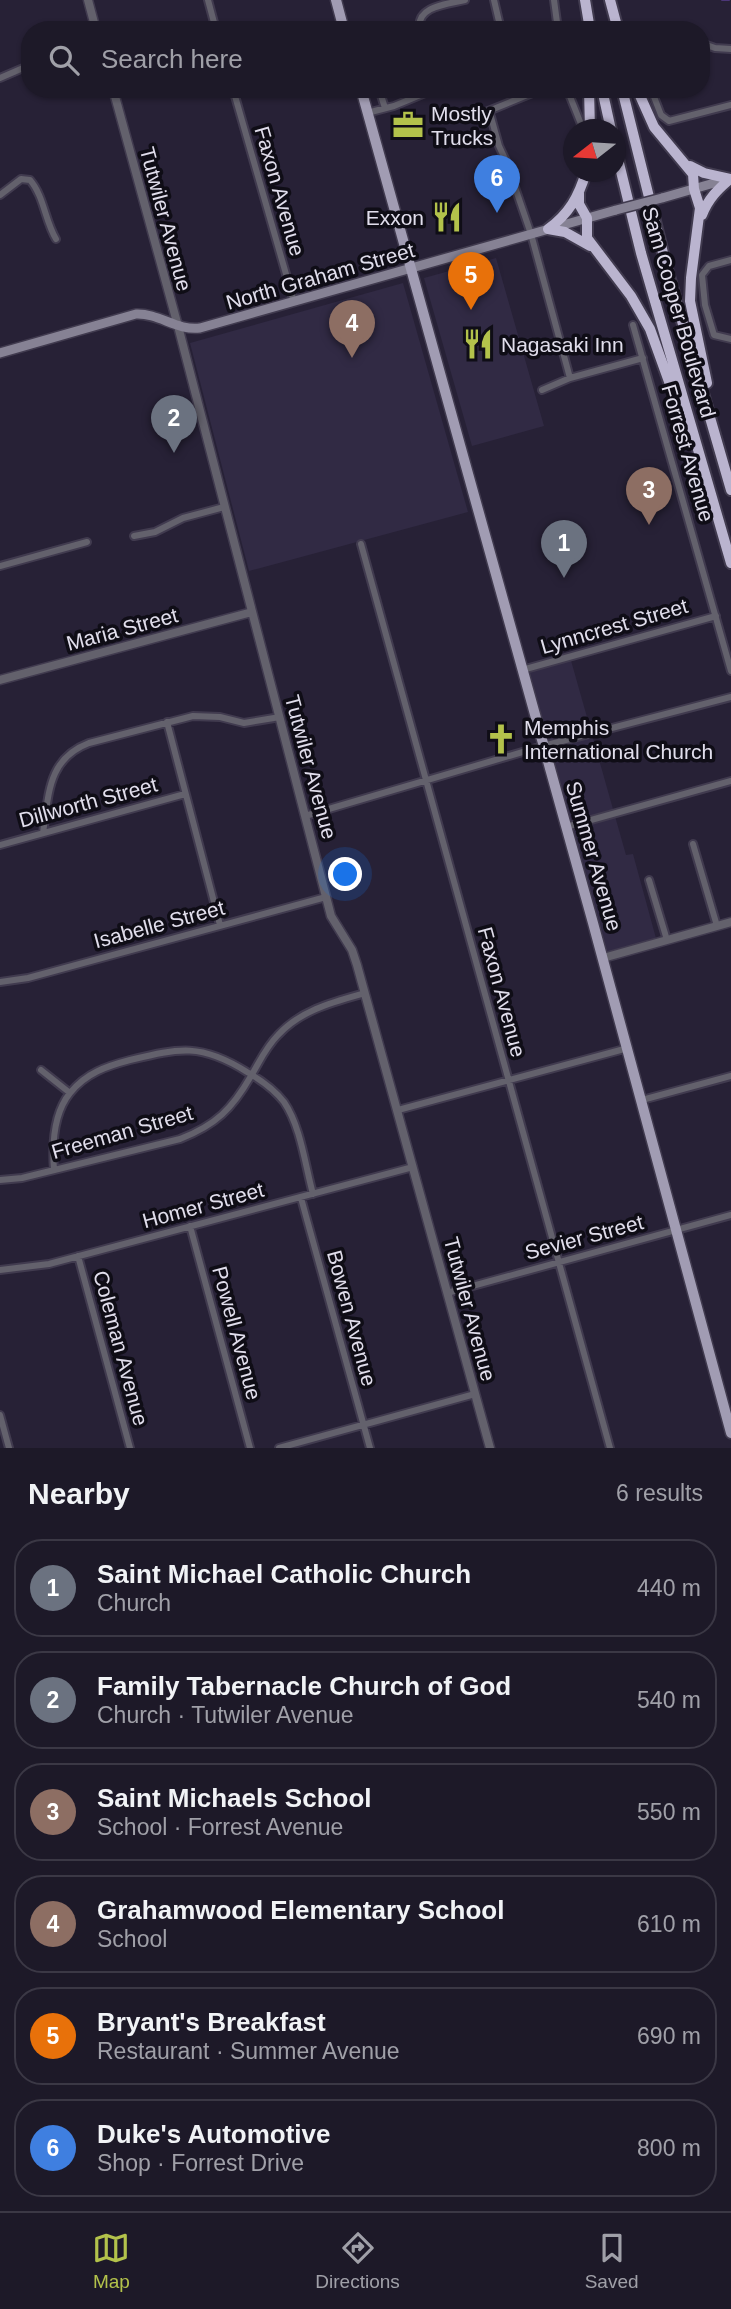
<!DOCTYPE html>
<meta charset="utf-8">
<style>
body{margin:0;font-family:Arial,sans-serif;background:#252230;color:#f1f3f6}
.compass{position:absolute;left:563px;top:119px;width:63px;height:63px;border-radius:50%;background:#1d1928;box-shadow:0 2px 5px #0004;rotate:253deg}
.you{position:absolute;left:346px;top:875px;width:24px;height:24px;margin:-18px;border:5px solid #fff;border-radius:50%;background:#1a73e8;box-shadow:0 0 0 10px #1a73e833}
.badge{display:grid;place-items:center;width:46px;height:46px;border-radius:50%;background:#b3c24b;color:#fff;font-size:23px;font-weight:700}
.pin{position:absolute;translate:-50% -58px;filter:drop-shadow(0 2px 4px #0008)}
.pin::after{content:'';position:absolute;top:37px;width:24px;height:21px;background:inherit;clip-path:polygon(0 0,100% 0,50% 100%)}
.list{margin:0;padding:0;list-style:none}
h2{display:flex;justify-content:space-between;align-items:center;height:91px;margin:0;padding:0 28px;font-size:30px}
h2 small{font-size:23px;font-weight:400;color:#a0a0a8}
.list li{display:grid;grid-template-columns:46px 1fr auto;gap:21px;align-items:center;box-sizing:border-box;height:98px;margin:0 14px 14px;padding:0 14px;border:2px solid #3b3845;border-radius:28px}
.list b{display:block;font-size:26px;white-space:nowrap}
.list p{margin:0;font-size:23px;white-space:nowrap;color:#a0a0a8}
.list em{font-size:23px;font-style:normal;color:#a0a0a8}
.icon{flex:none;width:38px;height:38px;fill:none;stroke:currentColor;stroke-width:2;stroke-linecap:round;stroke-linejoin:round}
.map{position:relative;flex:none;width:731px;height:1448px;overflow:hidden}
.search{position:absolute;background:#1d1928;box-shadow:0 2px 5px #0004;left:21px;right:21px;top:21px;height:77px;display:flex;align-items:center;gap:18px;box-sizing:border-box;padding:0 24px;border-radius:28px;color:#a0a0a8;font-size:26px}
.sheet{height:763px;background:#1d1928}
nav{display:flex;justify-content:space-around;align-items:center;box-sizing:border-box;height:98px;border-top:2px solid #3b3845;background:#1d1928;font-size:19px;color:#a0a0a8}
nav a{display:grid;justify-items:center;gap:4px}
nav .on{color:#b3c24b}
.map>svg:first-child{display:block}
.built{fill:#312a44}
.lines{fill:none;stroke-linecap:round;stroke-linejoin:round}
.stream{stroke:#4c3678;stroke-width:2}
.minor-casing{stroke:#413b4f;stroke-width:10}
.tertiary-casing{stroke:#413b4f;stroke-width:11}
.secondary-casing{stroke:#413b4f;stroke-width:12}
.primary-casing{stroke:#413b4f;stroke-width:13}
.motorway-casing{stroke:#413b4f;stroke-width:14}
.minor{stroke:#63616c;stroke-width:6}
.tertiary{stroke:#63616c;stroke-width:8}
.secondary{stroke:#868294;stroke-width:9}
.primary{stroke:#a19cb3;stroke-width:10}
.motorway{stroke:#bab4cf;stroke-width:10}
.secondary-bridge-casing{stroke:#413b4f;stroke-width:12;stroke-linecap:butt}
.secondary-bridge{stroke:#868294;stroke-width:9}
.labels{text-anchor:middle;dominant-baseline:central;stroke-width:7;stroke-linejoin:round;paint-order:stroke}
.poi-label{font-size:21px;fill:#e1deec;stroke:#0f0d16;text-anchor:start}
.street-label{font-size:21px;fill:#e1deec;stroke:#0f0d16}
</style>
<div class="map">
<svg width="731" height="1448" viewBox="0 0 731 1448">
<rect width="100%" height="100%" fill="#272136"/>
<!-- built -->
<path class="built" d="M496 258 544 426 472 446 424 278Z
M403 283 468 512 249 571 190 343Z
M570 657 626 855 633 854 657 942 603 958 522 671Z"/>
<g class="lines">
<!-- stream -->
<path class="stream" d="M722 0H729"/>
<!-- minor casing -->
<g class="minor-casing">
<path id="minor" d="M208 0 216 30
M494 0 501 30
M554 0 558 30
M420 30C415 6 448 4 465 0
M701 43 715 48 731 49
M0 78 30 65
M233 89 294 302
M379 89 385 108
M542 89 486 112 491 117 499 146 506 161 531 234 570 378
M567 89 581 124 580 130
M651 89 661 115 669 121 731 105
M367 113 394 106 435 89
M0 195 21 179 30 180C44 196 45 221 56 239
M731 260 709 266 702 275 705 305 714 335 731 339
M633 325 731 671
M542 390 570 378 643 358
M134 536 155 532 183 518 224 507
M361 544 610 1448
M0 566 87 542
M522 670 716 616
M167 722 220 925
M305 816 543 746 731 697
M566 827 731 781
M43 833C49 795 47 759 89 743L193 716 220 717 244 723 280 717
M693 844 717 926
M0 845 185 794
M649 880 667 940
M0 982 28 978 326 897
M41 1070 70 1093
M642 1100 731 1076
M398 1110 628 1048
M54 1170C52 1144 53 1114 70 1093 86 1073 107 1066 130 1060 180 1048 201 1043 247 1072 261 1080 274 1089 284 1102 301 1127 305 1165 313 1194
M0 1180 22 1178 180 1139C216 1125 232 1109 251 1076 260 1061 266 1047 278 1035 301 1010 333 1002 365 993
M301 1198 370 1448
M190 1226 250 1448
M78 1256 130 1448
M0 1270 49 1264 413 1167
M447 1293 731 1215
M0 1415 9 1448
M279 1448 475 1394"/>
</g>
<!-- tertiary casing -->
<g class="tertiary-casing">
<path id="tertiary" d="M88 0 96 30
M113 89 178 326 331 916 352 950 357 965 490 1448
M0 680 252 612
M603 958 731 922"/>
</g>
<!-- secondary casing -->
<g class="secondary-casing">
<path id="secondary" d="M662 198 728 179
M0 353 136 314C159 313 177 331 200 328L616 210"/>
</g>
<!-- primary casing -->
<g class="primary-casing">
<path id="primary" d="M336 0 344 30
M361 89 593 923 731 1433"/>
</g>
<!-- motorway casing -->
<g class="motorway-casing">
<path id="motorway" d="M585 0 590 30
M610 0 618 30
M589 89 590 130
M602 89 611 130
M622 89 667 269 731 490
M637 89 654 127 693 174 694 189 700 208 691 278 690 301 707 383
M616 151 641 253 731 563
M690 166 704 173 730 179
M579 193V204L587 218V238L631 296 650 329 680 412
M702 215C708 199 718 189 730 179
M548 229C569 214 579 196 586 172
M548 229 565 232 590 246"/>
</g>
<!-- minor -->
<use href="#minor" class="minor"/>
<!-- tertiary -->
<use href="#tertiary" class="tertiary"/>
<!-- secondary -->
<use href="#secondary" class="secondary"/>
<!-- primary -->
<use href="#primary" class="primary"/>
<!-- motorway -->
<use href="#motorway" class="motorway"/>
<!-- secondary-bridge casing -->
<g class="secondary-bridge-casing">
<path id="secondary-bridge" d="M616 210 662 198"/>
</g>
<!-- secondary-bridge -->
<use href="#secondary-bridge" class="secondary-bridge"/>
</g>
<!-- icons -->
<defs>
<g id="office-bare" transform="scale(2.415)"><path d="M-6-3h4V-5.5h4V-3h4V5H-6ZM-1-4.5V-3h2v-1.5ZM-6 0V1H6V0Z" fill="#b3c24b" stroke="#0f0d16" stroke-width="2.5" paint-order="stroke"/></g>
<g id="restaurant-bare" transform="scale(2.415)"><path d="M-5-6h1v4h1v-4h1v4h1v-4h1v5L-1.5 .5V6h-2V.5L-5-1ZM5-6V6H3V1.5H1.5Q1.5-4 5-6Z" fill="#b3c24b" stroke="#0f0d16" stroke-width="2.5" paint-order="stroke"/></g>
<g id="church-bare" transform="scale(2.415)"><path d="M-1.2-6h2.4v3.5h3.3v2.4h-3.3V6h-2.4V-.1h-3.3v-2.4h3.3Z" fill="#b3c24b" stroke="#0f0d16" stroke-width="2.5" paint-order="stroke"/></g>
</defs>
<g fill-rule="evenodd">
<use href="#office-bare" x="408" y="125"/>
<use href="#restaurant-bare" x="447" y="217"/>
<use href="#restaurant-bare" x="478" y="344"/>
<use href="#church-bare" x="501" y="739"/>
</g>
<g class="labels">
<!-- poi labels -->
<g class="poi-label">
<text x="431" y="113">Mostly<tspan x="431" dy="24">Trucks</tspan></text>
<text x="424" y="217" text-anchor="end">Exxon</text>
<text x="501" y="344">Nagasaki Inn</text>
<text x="524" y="727">Memphis<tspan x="524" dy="24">International Church</tspan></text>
</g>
<!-- street labels -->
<g class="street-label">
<text transform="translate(280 191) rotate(74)">Faxon Avenue</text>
<text transform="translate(166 219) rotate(75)">Tutwiler Avenue</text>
<text transform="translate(320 276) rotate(-16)">North Graham Street</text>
<text transform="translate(679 312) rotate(74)">Sam Cooper Boulevard</text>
<text transform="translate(688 453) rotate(74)">Forrest Avenue</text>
<text transform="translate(614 626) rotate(-16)">Lynncrest Street</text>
<text transform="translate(122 629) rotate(-15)">Maria Street</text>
<text transform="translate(311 767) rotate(75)">Tutwiler Avenue</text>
<text transform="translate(88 802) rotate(-15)">Dillworth Street</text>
<text transform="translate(594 856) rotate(74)">Summer Avenue</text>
<text transform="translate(159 924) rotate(-15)">Isabelle Street</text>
<text transform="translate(502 992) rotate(75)">Faxon Avenue</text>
<text transform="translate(122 1132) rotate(-16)">Freeman Street</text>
<text transform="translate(203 1205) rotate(-15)">Homer Street</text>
<text transform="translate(584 1237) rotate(-15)">Sevier Street</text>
<text transform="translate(470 1309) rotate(75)">Tutwiler Avenue</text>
<text transform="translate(352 1318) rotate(75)">Bowen Avenue</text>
<text transform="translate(237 1333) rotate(75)">Powell Avenue</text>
<text transform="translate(121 1348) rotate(75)">Coleman Avenue</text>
</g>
</g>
</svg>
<svg class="compass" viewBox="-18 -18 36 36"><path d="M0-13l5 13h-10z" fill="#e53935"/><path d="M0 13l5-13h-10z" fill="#a0a0a8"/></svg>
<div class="you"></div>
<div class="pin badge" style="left:564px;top:578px;background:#6b7280">1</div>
<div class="pin badge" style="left:174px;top:453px;background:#6b7280">2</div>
<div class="pin badge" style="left:649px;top:525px;background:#8d6e63">3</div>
<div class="pin badge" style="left:352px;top:358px;background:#8d6e63">4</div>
<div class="pin badge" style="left:471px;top:310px;background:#e8710a">5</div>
<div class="pin badge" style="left:497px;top:213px;background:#3f7fe0">6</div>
<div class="search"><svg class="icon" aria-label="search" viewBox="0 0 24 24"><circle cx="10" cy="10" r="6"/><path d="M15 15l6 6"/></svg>Search here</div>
</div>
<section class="sheet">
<h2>Nearby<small>6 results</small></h2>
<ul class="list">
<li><span class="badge" style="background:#6b7280">1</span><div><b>Saint Michael Catholic Church</b><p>Church</p></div><em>440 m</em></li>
<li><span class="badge" style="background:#6b7280">2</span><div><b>Family Tabernacle Church of God</b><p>Church · Tutwiler Avenue</p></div><em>540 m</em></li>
<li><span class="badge" style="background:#8d6e63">3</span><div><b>Saint Michaels School</b><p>School · Forrest Avenue</p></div><em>550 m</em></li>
<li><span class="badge" style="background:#8d6e63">4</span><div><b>Grahamwood Elementary School</b><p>School</p></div><em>610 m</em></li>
<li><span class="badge" style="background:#e8710a">5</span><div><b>Bryant's Breakfast</b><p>Restaurant · Summer Avenue</p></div><em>690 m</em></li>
<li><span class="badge" style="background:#3f7fe0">6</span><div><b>Duke's Automotive</b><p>Shop · Forrest Drive</p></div><em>800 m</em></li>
</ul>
</section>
<nav>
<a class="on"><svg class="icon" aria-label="map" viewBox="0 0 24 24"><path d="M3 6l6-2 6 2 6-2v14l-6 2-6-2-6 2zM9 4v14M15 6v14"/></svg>Map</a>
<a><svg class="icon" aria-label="directions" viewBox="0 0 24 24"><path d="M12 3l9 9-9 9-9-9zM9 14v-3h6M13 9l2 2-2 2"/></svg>Directions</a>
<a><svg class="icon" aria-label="saved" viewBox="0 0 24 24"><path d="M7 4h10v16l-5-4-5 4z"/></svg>Saved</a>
</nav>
